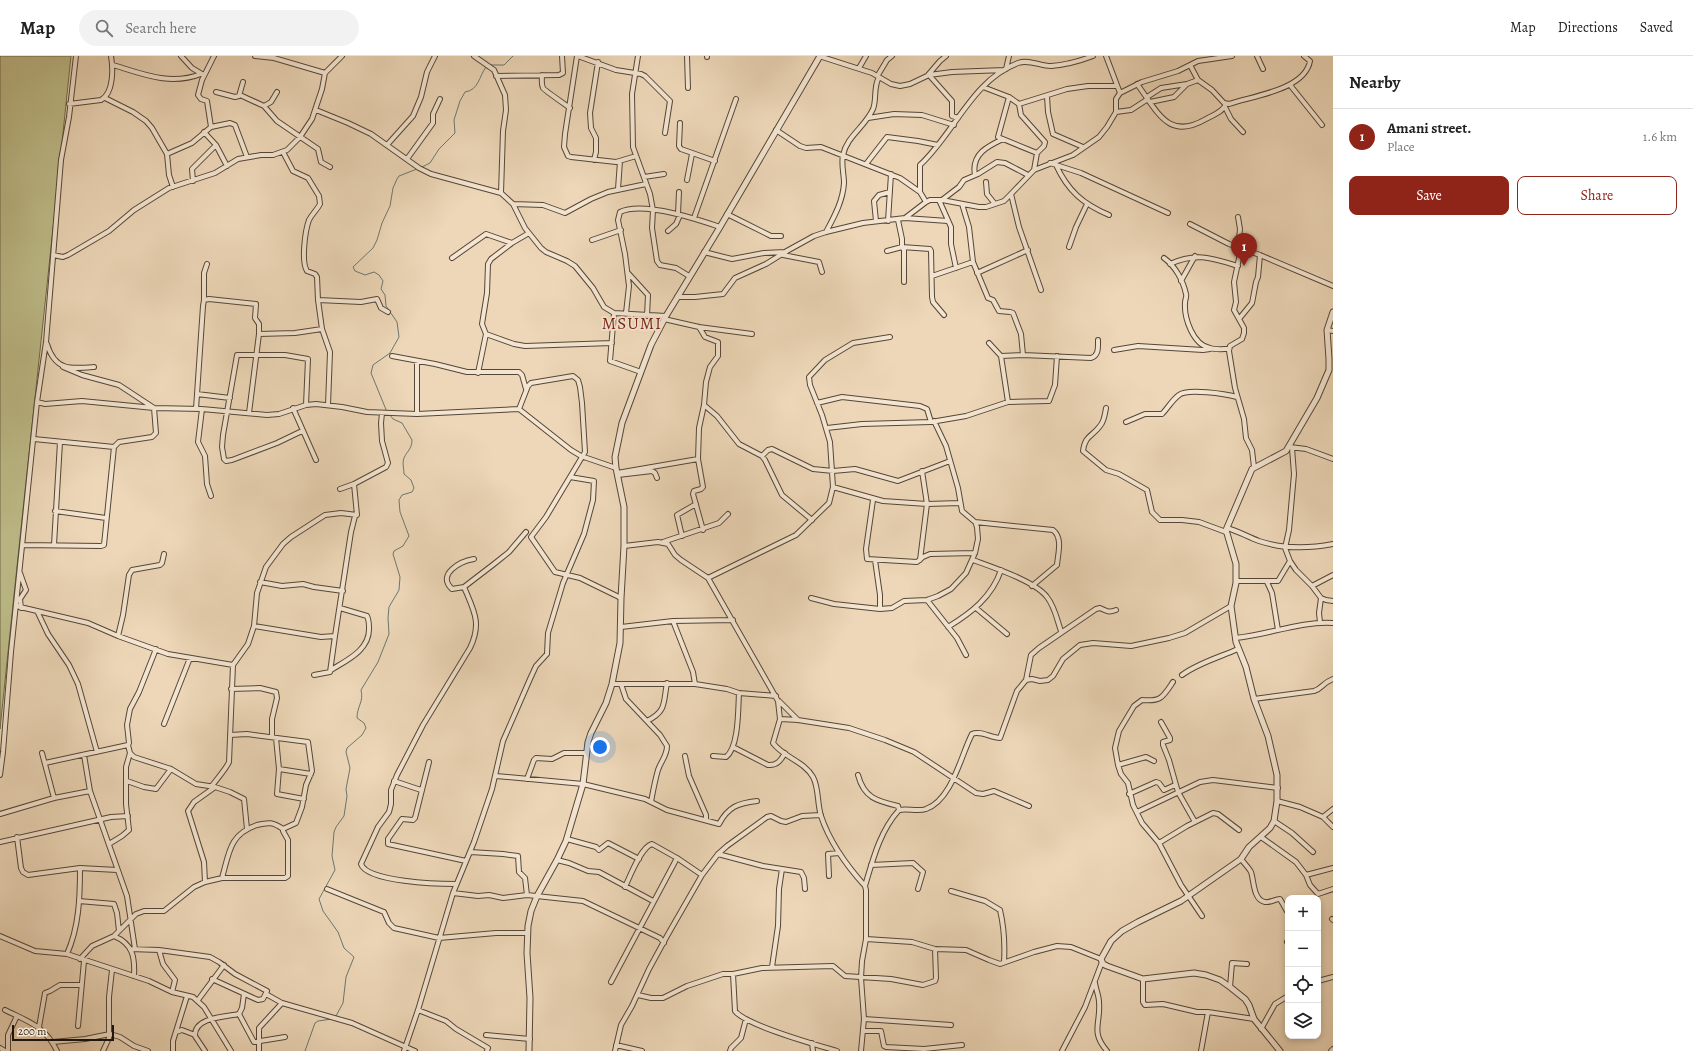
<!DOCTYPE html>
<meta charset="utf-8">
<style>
body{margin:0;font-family:Alegreya,serif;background:#f2f2f2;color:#222}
.controls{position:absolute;right:12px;bottom:12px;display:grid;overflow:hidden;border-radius:8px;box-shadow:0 2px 6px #0003}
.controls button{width:36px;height:36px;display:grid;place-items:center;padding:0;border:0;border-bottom:1px solid #e0e0e0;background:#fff;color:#222;font:20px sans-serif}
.scale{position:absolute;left:12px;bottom:10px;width:102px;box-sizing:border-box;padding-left:4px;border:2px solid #23160c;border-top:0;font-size:11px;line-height:14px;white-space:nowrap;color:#23160c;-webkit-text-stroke:3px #f3e5d1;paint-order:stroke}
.you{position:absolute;left:600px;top:691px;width:14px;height:14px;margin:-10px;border:3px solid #fff;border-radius:50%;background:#1a73e8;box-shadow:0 0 0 6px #1a73e833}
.badge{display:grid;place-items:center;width:26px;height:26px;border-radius:50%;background:#8f2418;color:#fff;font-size:13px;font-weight:700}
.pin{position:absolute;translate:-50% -33px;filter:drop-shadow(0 1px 2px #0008)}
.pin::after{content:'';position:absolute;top:21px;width:14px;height:12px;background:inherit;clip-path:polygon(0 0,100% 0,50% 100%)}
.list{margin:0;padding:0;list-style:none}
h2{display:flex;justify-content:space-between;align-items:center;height:52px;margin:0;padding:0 16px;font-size:17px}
h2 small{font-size:13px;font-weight:400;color:#767676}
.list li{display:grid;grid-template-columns:26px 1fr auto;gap:12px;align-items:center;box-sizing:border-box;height:56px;padding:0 16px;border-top:1px solid #e0e0e0}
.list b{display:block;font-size:15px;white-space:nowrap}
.list p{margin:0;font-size:13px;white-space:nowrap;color:#767676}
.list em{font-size:13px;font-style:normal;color:#767676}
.actions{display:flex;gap:8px;padding:12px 16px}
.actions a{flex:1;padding:9px 0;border:1px solid #8f2418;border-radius:8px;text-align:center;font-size:14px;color:#8f2418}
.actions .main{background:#8f2418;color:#fff}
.icon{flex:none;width:22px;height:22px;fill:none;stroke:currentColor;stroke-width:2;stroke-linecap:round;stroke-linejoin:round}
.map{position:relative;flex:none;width:1333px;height:995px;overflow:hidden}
header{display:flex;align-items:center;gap:24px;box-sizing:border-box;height:56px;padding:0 20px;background:#fff;border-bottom:1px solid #e0e0e0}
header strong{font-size:19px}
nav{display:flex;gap:22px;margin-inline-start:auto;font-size:14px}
.search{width:280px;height:36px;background:#f2f2f2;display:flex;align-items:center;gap:10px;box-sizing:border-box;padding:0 14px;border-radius:22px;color:#767676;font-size:15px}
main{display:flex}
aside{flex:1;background:#fff}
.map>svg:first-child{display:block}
.green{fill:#bebd8a;stroke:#706a4b}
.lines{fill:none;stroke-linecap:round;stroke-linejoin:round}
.stream{stroke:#6b7772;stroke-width:1}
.minor-casing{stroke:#564637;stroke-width:6}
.tertiary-casing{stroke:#564637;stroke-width:7}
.minor{stroke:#f3e5d1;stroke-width:4}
.tertiary{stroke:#f3e5d1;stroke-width:5}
.labels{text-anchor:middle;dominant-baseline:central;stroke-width:3.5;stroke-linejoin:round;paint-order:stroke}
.quarter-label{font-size:17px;letter-spacing:1px;fill:#7a1f14;stroke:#f3e5d1}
</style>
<header>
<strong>Map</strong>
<div class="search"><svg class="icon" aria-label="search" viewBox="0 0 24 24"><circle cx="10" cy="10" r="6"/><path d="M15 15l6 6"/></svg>Search here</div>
<nav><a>Map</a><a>Directions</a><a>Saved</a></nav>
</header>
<main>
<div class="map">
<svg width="1333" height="995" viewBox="0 0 1333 995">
<rect width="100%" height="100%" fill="#edd7b8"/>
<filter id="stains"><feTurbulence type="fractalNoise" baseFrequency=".005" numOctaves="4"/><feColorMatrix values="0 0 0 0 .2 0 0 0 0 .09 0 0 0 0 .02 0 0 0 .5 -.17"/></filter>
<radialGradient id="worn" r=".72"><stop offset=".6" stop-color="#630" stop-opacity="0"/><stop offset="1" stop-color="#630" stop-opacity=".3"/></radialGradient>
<!-- green -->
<path class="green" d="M0 0H71C48 225 23 449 0 673Z"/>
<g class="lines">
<!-- stream -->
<path class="stream" d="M490 9H504L513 0
M422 111 430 107 439 93 455 77 454 64 460 45 465 36C479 34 479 20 486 11
M387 356 371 317 373 309 390 297 399 281 397 266 386 250 385 239 381 233 383 225 379 219 374 216 365 219 355 215 353 211 373 192 377 184 382 167 390 150 393 132 397 123 399 120 417 113
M336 960 343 947 346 921 354 901 344 892 338 876 323 855 319 843 335 814 332 800 334 776 336 771 344 760 347 740 346 733 350 712 346 696 347 692 362 679 366 672 364 667 357 662C357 650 364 646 361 634L378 606 389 578 388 562 389 551 399 534 400 521 393 498 394 495 403 490 409 480 400 456 399 444 402 439 412 436 414 432 411 424 404 418C404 413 402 407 404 402 407 395 412 393 412 384L402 367 393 363 389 358
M305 995 315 967 318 965 332 963"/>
<!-- minor casing -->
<g class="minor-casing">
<path id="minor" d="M181 0 192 12 202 18
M214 0 202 24 198 39 201 43 207 45 211 71 230 67 235 69 247 101
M255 0 274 2 325 17
M474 0 494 14 505 39 506 54 503 75 501 137 513 148 525 172 541 192 546 196 567 205 575 210 593 232 604 251 614 257 666 260
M577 0 565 78 564 91 568 100 571 101 616 106 636 100
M578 0 616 14 641 18 645 20 670 45 665 77
M638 0 632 38 633 91 650 138 653 154 652 172 657 205 660 209 676 212 689 220
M687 0 688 32
M707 0V1
M819 0 872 17 891 28 900 30 910 28 929 19 952 16 1004 14
M1106 0 1120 37
M1257 0 1263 13
M113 9C143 18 170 30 201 18
M1190 9 1198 24 1212 34 1224 47 1229 48C1252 40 1305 34 1310 5L1304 0
M859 12 866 0
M1006 13 1009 0
M542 19C542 23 541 28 543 32 544 34 566 49 570 52
M878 19 887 4 892 0
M928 19 940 5 946 0
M929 19 952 45V60L958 62
M496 20 559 19 563 17 562 0
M1137 28C1158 56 1168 85 1206 63 1213 59 1223 56 1226 48
M1290 29 1322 69
M983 31 1009 41 1019 48 1067 33 1088 30H1117
M216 36 235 41 239 40 243 26
M240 39 264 50 277 65 318 93 321 106 330 111
M1047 40 1048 56 1053 78 1083 91
M1009 41 998 81 1037 97
M1147 41 1161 32 1187 28 1198 24
M105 42 133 56 146 65 152 72 167 98 169 119 173 131
M1150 46 1174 41 1186 29
M69 48 101 44C114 37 113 12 111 0
M1019 48 1021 59 1045 86 1044 90 1037 97 1034 114
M264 50 271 46 277 36
M1225 51 1231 63 1243 76
M316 54 348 67 371 78 419 112 431 118 501 137
M1116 56 1131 54 1148 43
M868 62 894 58 922 59 954 69
M680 67 679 90 681 93 715 105
M776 74 800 90 806 92 821 91 900 122 920 136 926 146
M204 76 216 89 227 110
M387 89 413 60 421 41 427 16 435 0
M283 96 293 115 308 122 319 140 320 148C317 154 312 158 309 164 305 175 301 206 307 215L315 218 317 221 318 244 322 273 330 296 328 349
M167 98 192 87 211 71
M407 103 433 67V58L440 43
M594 104 596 96V82L591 72 590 57 598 6
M1050 107 1081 117 1168 157
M866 108 887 81 918 85 938 89
M1056 109C1068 135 1083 148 1109 159
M975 119C971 98 988 90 1003 83
M644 121 664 118
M687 124 692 98
M193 125 192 113 216 89
M986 126 987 138 995 148
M618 133 620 105
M920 136V109C954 78 972 24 1018 7 1029 3 1040 10 1051 10 1065 9 1080 5 1093 0
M1011 138 1019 171 1041 234
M939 144 951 171V188L956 212
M942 144 959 131 964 124 978 118 997 106 1005 107 1028 119
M513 148 543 149 565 157 591 143 608 136 646 128
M962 148 969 171 973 206 988 242 993 244 999 255 1010 256 1013 257 1021 278 1023 299
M678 158 679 136
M727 158 771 180H781
M1238 161 1240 173 1238 192
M694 162 736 43
M905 162 948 165
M898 164 902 183V191L904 194V226
M876 165 874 145 879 139 890 136
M888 165 891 118
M1190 168 1229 188 1260 199 1333 230
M668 175 676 168 680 159
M826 176C834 161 843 145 844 127 844 118 841 109 843 99 847 80 865 71 873 53 877 43 873 32 879 21
M529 177 512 187 491 203 488 208 487 237 482 268 486 278 514 288 525 290 612 287
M592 184 621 174
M1069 191 1076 171 1087 148
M1241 193 1234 226 1236 246 1234 254 1244 272V277L1242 283 1230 290 1229 295 1235 332 1244 363 1246 382 1252 394 1254 411
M887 195 902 191 930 193 931 195 932 241 933 246 944 259
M704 196 732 203 764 197 785 196 814 180 826 176 863 167 905 162 926 146 930 144H942L979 151H986L1004 145 1011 138 1034 114 1073 99 1099 81 1107 71 1116 56V43L1120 37 1142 26 1178 15 1198 5 1232 0
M53 199 63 201 68 199 109 175 134 154 169 132 215 117 238 103 261 99H273L287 94 300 81 312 63 322 33 325 17 342 0
M783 199 819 206 822 216
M452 202 486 178 512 187
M1164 202C1175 210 1183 224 1186 238 1187 241 1185 243 1185 247 1184 262 1193 289 1210 292 1216 294 1223 293 1229 293
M1170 208C1196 196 1212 202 1238 210
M628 217 648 239 647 260
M977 217 1028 194
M932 220 973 206
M1181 225 1195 200
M677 241H695L723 238 735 222 766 208 787 195
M204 244V217L207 208
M318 244 361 246 377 243 381 252 388 256
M614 257 610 305 641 316
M626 257 629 230 625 198 618 164 620 156C642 145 697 163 720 171
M664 263 699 271 752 278
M1239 263 1252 247 1253 242 1256 226 1258 221 1260 199
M1327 274 1333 275
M259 278 295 277 322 273
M989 287 1001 300 1023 299 1091 302C1099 299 1098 292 1098 284
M47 288C55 315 71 313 94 311
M1114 294 1138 290 1203 294 1210 293
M392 300 435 308 467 316H519L522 319 526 333
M1001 300 1008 346
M478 317 486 278
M197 338 230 342
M37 346 45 348 82 345 154 352 202 353 267 359 279 358 306 349 316 348 342 351 367 356 417 358 519 353 571 394 581 400 616 412
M817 347 842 341 920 350 927 353 931 366
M704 349 717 360 739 388 762 400 765 404 782 439 812 464
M293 352 316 404
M1106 352C1105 358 1104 366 1100 370 1092 381 1085 379 1083 395L1106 414 1119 418 1147 434 1152 456 1160 464H1182L1199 466 1226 476
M196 353 203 250 204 244 209 243 256 248 255 262 259 268V278L249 357
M202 353 198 386 205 400 207 428 211 440
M519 353 528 330 531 327 573 320 578 324 580 331 582 347 585 396 546 461 531 481 555 516 580 522 621 542
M417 358V305
M1126 366 1145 358H1162C1168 352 1172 344 1179 339 1187 332 1226 338 1237 341
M827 372 862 368 931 366 966 360 1008 346 1049 345 1055 329 1057 300
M302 375 277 387 232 404 226 405 224 403 222 391 223 379 237 299H285L308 303 306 349
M34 383 114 391
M1290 391 1306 393 1333 403
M1292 392 1294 418 1289 474 1285 492 1290 505 1296 514 1312 530 1321 542 1326 544 1333 545
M762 400 768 394 772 393 813 413 833 415 855 413 898 425 950 405
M698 403 703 431 701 433 694 435 693 438 703 474
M617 417 698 403 699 372 704 349 706 326 710 311 718 300V286L705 281 699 271
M618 419 652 415 655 417 657 422
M833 431 883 445 927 448 960 447
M340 433 354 428
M873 444 866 493 867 503 917 506 923 501 930 498 975 497
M55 455 106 462
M975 466 1053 474C1063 482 1058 497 1057 509L1032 530
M1227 472C1238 475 1248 481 1259 485 1283 493 1307 493 1333 488
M682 480 677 459 696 448
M663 486 719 467 728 458
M23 489 101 490 104 489 114 391 119 386 152 381 156 377 154 352 119 329 82 319 63 311
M54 489 60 386
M624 490 658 486 668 488 675 499 681 504 708 522 778 645 780 663 773 687C783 701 804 705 813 721 819 732 817 747 821 760 830 787 846 809 865 830L866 834V883L862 905 861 922 864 963 861 995
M474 503C461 505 436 518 452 533L464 531 494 508 509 496 526 476
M875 504 880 539V553
M920 504 927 448 922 415
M973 504C992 511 1035 525 1047 541 1055 551 1057 564 1061 575
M20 517 26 534 20 543 21 552
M708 522 796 479 829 447 833 431 830 386 822 359 810 329 809 321 825 304 853 287 890 281
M1236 525H1278L1290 505
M260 526 282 530 303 528 314 531 343 535
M1267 526 1272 537 1278 574
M1312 530 1333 519
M811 542 834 548 880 553 892 552 904 545 927 544 938 540 951 533 966 517 975 497 978 483 977 471 975 466 962 455 958 432 946 390 934 365
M927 544 957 582 966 599
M16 550 88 567 118 580 168 598 233 609
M976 552 1007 578
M38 557 48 578 69 609 78 628 97 696
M673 565 693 616 695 628
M1320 566 1319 557 1321 542
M254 570 321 581 335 580 351 476 355 460
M621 571 673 565 733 564
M948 571C971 557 992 541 1001 514
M118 580 123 559 129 519 132 514 160 509 162 507 164 498
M1235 582C1268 579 1300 565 1333 567
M331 614C347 604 370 594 369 572 369 568 369 564 367 560L340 552
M314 619 330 616 335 580
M1182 619C1198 607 1220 601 1238 593
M1026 624 1031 599 1039 592 1096 553 1100 552C1107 555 1108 557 1116 554
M1173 626C1163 641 1161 646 1142 644L1134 650 1119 675 1115 692 1118 709 1121 718 1128 727 1133 749 1142 767 1159 787 1181 829 1202 860
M612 628H695L727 633 739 637 776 640
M621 628 626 643 660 679 667 690C667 700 661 705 658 714 655 724 653 735 651 746
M231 633 260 632 276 636 277 642 272 663V681
M1254 643 1314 635C1322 633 1322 627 1333 623
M779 645 798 664
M780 663 798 664 849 672 885 684 914 696 976 737 983 738 994 735 1029 750
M647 665C667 655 663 647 667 627
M1161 666 1170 682V684L1163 686V689L1169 704 1178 736 1195 766
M164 668 190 602
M276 682 279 713 277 738 304 743
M128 689 130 697 134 701 171 713 196 728 215 731 230 736 244 743 247 773
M733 691 768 709C777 710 781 704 785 697
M42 697 54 742 90 735
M84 699 90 735 127 840 135 893
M685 700 689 720 706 759V764
M713 700 726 701C739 691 738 653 739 637
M429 706 415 762 413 764 402 763 388 783V788L466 805
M45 707 128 689 129 687 127 669 130 653 139 636 156 593
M1118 709 1146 701 1154 705
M279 713 311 718
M0 719 3 696 11 596 37 346 46 286 61 104 69 61 76 0
M858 719C864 742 877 745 898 750L899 754
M496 720 583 728 645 743 667 754 719 768C728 751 738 747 757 745
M527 723 534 704 536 702 552 703 564 697H587
M127 725 144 731 156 733 171 713
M394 725 421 734
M211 731C216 724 226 713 229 706L233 609 248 588 254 570 257 537 266 511 283 488 291 481 325 459 341 457 357 459 354 428 386 411 388 407 382 385 381 367 382 357
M1129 738 1156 726 1159 727 1164 734 1175 729
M1277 745 1300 751 1323 761 1333 753
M1137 756 1200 726 1213 724 1278 732
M0 758 54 742
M1323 761 1333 771
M1274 765 1292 777 1313 796
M17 781 21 812 23 816 28 819 80 812 117 814
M1261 781 1296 806 1306 819 1333 812
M567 783 596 791 599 794 608 787 639 803
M0 786 111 761 128 760
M1159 787 1187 770 1213 757 1218 758 1239 774
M109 788 122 780 129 774 126 748V711L130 697
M470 796 503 798 518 800 519 816 525 822 527 839
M718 798 763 810 801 816 804 822 805 833
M1241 803C1244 807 1249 812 1251 816 1254 824 1253 844 1265 846 1270 847 1275 843 1280 843L1288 857
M557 804 569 807 588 815 599 816 653 845
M871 809 913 807 923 816 918 833
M1306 819 1310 829 1318 838 1333 833
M829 820 828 798 839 797
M222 822C229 798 229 778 257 769 269 766 273 766 283 773
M205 826 204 806 188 755 194 746 215 731
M456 828C439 828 367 826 361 808L378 771 389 756 391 748V734L397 719 423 669 470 592C482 567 474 555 464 531
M865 830C873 803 880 775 899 754 907 752 918 756 926 753 952 744 961 699 972 678 980 674 991 682 1000 682L1017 635 1026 624 1032 623 1040 625 1048 624 1053 620 1063 603 1080 589 1093 587 1131 590 1169 582 1185 577 1231 550
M625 831C630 820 641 791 652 788L677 802 702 819
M327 833 384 856 389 867 394 872 439 882 496 877H527
M951 835 985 845 1000 854C1004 871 1005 889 1004 906
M453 837 478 840 489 839 503 842 527 839 583 845 660 882 664 887
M79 845 114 848 117 857 119 875
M1332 863 1333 864
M0 880 35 895 67 898 149 925 172 936 193 941 204 951 231 995
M114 880C133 888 135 901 134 920
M866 883 912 886 935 893 966 894 989 904 1000 908 1034 896 1057 890 1071 891 1101 903
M1287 886 1288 888
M130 893 159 894 210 901 219 906 235 918 267 935 263 943 258 944 212 923
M159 894 163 908 175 924 172 936
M67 898C79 871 80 842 80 812
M80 903 92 890 114 880 136 858 144 855H164L194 831 205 826 222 822H285L288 820V784L283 775V773L296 767 302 751 306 729 312 715 308 686 247 678 230 679
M772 911 778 870 779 833 782 813
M733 918 735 955C745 969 817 989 837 995
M1143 923V946L1145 949 1163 948 1197 956H1208L1254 963
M1318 925 1333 921
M611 926 677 802
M1095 927C1096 934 1099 940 1099 946 1101 968 1090 975 1107 995
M1230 931 1232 907 1247 908
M638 939 651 942H663L687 930 723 918H733L762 912 833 910 845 920 891 923 923 929 935 925 936 922 935 893
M198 944 224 909
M282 947 352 967 415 995
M5 954C29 966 45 970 57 995
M418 954 446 965 456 973 488 992 487 995
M239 958 254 986 285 981
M864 963 951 969
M78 970 84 905
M39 971 45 937 50 935 60 929H81
M1261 973 1275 948 1288 940
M864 975H881L884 990 886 991 924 993 962 989
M176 976 182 974 195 979
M486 979 530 983
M53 986 85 983 110 978 120 981 134 990 148 995
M812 987 813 995
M616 989 642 995
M0 992 5 995
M8 995V979L17 960
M103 995 109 982V941L112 914
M173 995V985L187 940
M205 995 195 980C194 961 225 961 239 958L242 952 244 938
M259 995V972L282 947 266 938
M404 995 418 954 453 837 474 786 492 733 503 685 530 623 536 610 547 598 548 577 563 527 584 478 593 444 594 425 570 421
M615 995 621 969 632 950 649 913 667 880 702 819 718 798 727 790 767 761 771 760 781 765 786 766 802 760 821 759
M730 995 731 992 741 982 746 963
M1062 995 1085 951 1102 906
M1201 995 1208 956
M1331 995 1333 993"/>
</g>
<!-- tertiary casing -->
<g class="tertiary-casing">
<path id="tertiary" d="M529 995 530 942 527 897 528 870 531 855 537 840 557 804 566 785 583 728 588 686 591 677 606 647 612 628 620 587 621 542 624 490V451L616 412 615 401 622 367 651 289 666 260 720 171 820 0
M1280 995 1254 963 1249 949 1245 943 1230 931 1220 924 1206 919 1194 917 1143 923 1107 910 1103 908 1101 903 1111 885 1122 875 1138 866 1181 845 1241 803 1249 791 1270 772 1274 765 1277 745V719L1268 680 1254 643 1246 611 1236 586 1231 550 1236 527V508L1226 474 1252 413 1286 395 1317 342 1329 314V303L1327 274 1333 256"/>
</g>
<!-- minor -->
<use href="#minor" class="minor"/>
<!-- tertiary -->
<use href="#tertiary" class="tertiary"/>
</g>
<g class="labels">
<!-- quarter labels -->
<g class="quarter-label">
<text x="632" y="267">MSUMI</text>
</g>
</g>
<rect width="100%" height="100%" filter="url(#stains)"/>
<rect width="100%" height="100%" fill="url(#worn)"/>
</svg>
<div class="controls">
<button>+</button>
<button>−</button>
<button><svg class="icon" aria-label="locate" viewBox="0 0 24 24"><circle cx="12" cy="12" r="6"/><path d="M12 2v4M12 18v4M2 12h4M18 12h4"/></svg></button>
<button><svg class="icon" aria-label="layers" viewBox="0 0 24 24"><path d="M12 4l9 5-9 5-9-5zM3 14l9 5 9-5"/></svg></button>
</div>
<div class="scale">200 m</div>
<div class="you"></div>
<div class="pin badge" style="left:1244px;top:210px">1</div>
</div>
<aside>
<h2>Nearby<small></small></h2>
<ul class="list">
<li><span class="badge">1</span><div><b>Amani street.</b><p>Place</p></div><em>1.6 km</em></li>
</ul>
<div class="actions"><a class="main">Save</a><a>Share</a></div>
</aside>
</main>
